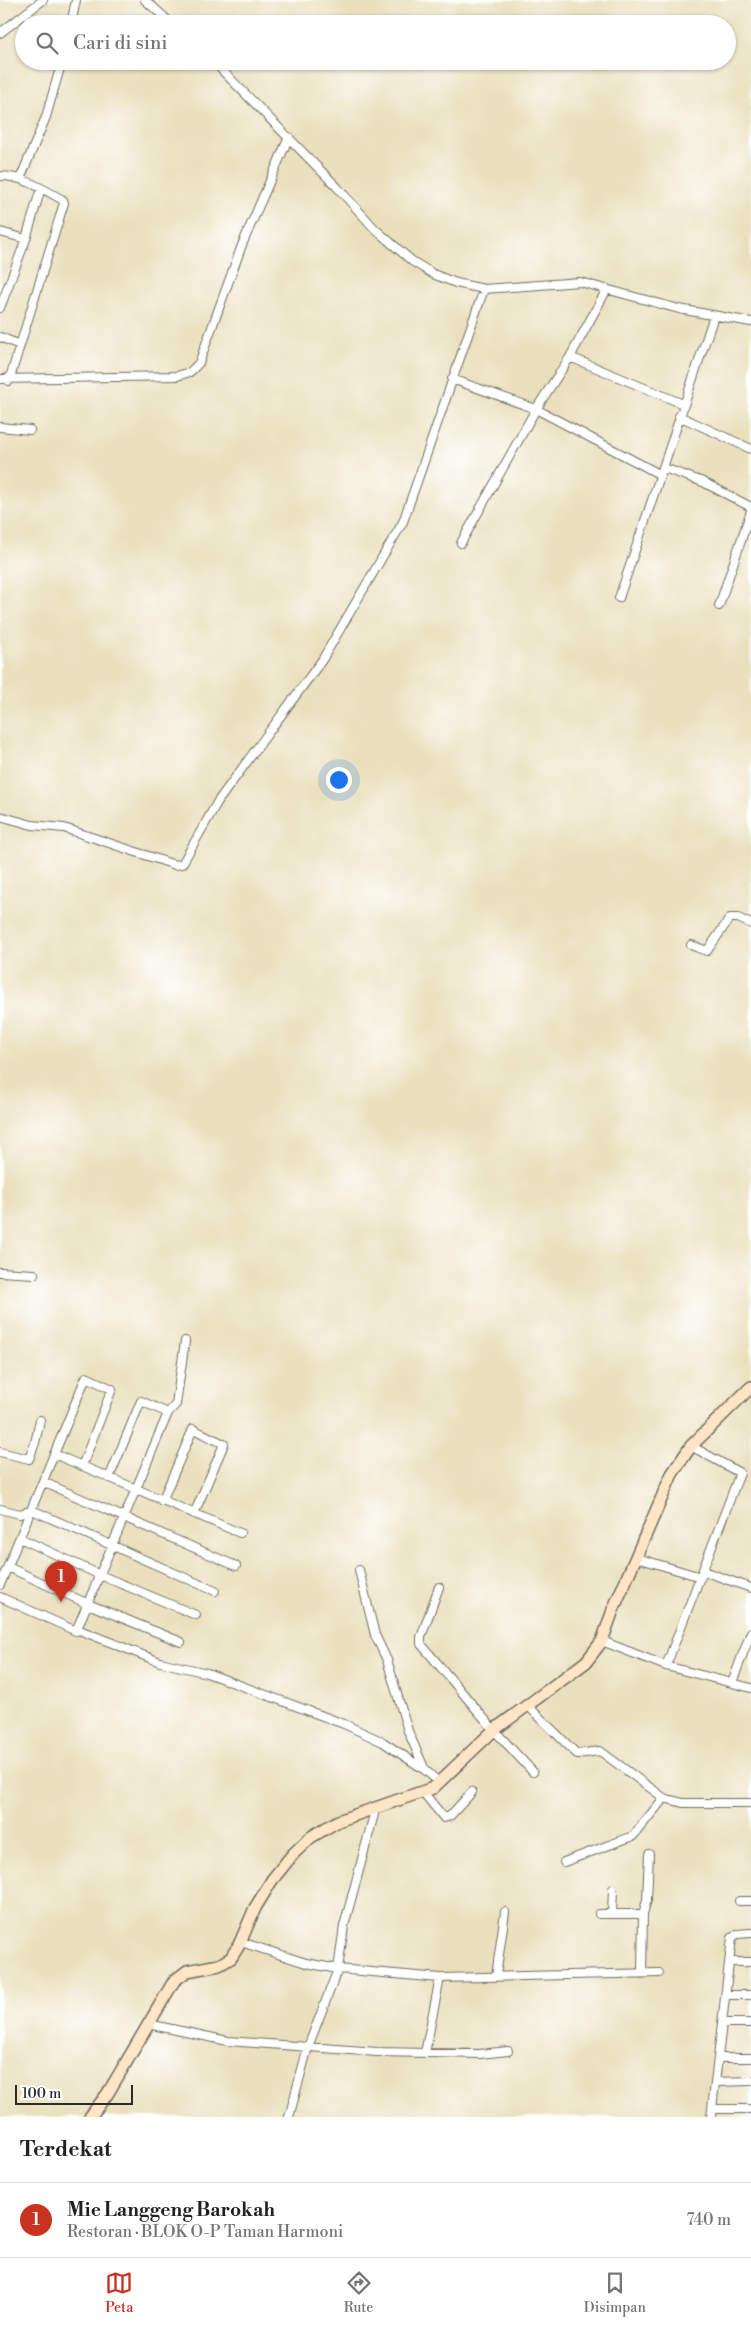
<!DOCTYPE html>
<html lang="id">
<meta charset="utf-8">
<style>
body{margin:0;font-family:"Libre Bodoni",serif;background:#f6f6f6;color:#202124}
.scale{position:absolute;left:15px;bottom:12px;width:118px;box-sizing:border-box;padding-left:5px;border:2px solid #2b2b2b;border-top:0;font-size:14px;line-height:18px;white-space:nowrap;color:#2b2b2b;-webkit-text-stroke:4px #fff;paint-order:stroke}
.you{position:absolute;left:338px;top:779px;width:18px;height:18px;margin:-12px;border:4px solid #fff;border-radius:50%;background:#1a73e8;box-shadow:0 0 0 8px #1a73e833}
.badge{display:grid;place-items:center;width:32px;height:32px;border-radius:50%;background:#c8321e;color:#fff;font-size:16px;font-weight:700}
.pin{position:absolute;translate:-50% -41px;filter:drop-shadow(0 1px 2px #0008)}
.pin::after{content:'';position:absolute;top:26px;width:18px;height:15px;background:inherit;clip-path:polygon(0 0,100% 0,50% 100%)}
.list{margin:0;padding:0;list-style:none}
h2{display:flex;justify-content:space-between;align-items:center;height:65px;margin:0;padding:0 20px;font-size:21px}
h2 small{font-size:16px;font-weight:400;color:#757577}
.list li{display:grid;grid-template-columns:32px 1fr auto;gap:15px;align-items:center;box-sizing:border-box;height:75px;padding:0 20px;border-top:1px solid #e0e0e0}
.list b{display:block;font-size:19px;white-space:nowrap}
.list p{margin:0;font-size:16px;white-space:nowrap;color:#757577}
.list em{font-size:16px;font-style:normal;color:#757577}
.icon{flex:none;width:28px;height:28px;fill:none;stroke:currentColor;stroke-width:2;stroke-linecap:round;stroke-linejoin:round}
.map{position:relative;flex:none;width:751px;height:2117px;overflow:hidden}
.search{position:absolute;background:#fff;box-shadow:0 1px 4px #0004;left:15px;right:15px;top:15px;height:55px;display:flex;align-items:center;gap:12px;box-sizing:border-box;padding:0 18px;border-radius:28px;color:#757577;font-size:19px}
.sheet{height:140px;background:#fff}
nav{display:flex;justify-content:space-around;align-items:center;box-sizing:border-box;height:70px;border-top:1px solid #e0e0e0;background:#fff;font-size:14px;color:#757577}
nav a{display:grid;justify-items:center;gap:2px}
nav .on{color:#c8321e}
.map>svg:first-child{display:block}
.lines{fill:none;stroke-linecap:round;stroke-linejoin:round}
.street-casing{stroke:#6e6a5e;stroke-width:10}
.secondary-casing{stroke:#6e6a5e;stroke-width:14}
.street{stroke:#fff;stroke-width:8}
.secondary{stroke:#fde5c5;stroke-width:11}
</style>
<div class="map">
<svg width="751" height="2117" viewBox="0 0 751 2117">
<rect width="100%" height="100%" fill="#fff"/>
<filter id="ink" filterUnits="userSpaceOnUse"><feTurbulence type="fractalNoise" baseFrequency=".02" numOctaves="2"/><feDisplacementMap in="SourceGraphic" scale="10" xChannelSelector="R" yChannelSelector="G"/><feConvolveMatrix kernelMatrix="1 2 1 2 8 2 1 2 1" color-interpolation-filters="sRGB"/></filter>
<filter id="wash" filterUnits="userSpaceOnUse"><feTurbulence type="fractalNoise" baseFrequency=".0096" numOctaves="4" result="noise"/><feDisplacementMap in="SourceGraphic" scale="20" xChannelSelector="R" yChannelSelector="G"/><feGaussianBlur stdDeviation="1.12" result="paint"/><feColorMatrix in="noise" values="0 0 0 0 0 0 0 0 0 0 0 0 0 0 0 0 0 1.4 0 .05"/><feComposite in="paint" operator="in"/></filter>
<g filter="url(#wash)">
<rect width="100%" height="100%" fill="#eae0bd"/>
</g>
<g filter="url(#ink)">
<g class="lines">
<!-- street casing -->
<g class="street-casing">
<path id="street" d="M145 0 172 24
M71 24 76 0
M0 33 43 0
M213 61 337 187 375 229 412 261 433 274 456 283 484 289 580 282 679 309 751 322
M0 176C23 176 43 189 63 200L64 203 9 381
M20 179 46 117 62 61
M0 232 26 239
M0 308 26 239 41 188
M0 337 20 345
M570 357 683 404
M0 379 177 376 190 372 199 363 242 245 289 137
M452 379 536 409 661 475
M679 416 751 449
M0 427 30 430
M664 468 703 482 751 507
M461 543 536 409 570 357 607 289
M619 598 714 316
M719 606 751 511
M0 816 32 825 64 828 175 865 182 864 218 801 322 660 403 522 484 289
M691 945 707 951 730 918H738L751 924
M0 1272 34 1274
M0 1452 29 1459 35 1443 40 1420
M54 1454 240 1533
M109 1478 141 1401 168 1413
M43 1482 236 1566
M162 1501 193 1429 224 1444 194 1514
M0 1509 20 1514 32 1510 215 1591
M20 1538 100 1575 196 1615
M637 1558 701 1577
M8 1567 88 1604 181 1642
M359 1570 375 1635 387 1660 408 1731 425 1770
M703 1571 751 1588
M0 1585 86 1377 112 1389 82 1466
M439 1587 421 1637V1644L494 1730 533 1772
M0 1597 76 1631 168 1413 176 1404 185 1341
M77 1629 160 1662 207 1673 344 1724 383 1742 425 1770 440 1783
M602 1641 666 1666 751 1688
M666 1666 740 1473 691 1446
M732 1683 751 1632
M527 1705 577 1754 600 1751 664 1798 683 1803H751
M423 1792 444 1818 450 1816 472 1792
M564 1862 633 1836 664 1798
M739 1901H751
M599 1914H643
M612 1914 613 1889
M241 1942 306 1963 338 1969 440 1978 659 1973
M729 1962H751
M642 1974 643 1914 647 1900 649 1854
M496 1976 505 1912
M726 1995H751
M723 2023H751
M148 2024 228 2041 377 2052 480 2054 508 2051
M425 2053 440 1978
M719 2058H751
M716 2082 751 2081
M712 2109H751
M289 2117 308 2047 338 1969 344 1926 376 1807
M711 2117 732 1938 737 1934 751 1933"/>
</g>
<!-- secondary casing -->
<g class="secondary-casing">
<path id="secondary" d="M90 2117 108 2093 174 1981 187 1971 219 1965 231 1958 239 1945 255 1908 272 1880 293 1854 311 1837 338 1821 433 1788 494 1730 586 1662 602 1641 613 1610 672 1474 691 1446 751 1387"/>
</g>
<!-- street -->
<use href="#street" class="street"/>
<!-- secondary -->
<use href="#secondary" class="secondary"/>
</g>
</g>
</svg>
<div class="scale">100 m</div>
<div class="you"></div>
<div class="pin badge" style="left:61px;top:1602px">1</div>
<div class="search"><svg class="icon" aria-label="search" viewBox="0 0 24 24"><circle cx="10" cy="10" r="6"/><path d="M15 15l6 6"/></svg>Cari di sini</div>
</div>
<section class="sheet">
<h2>Terdekat<small></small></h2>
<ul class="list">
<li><span class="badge">1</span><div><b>Mie Langgeng Barokah</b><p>Restoran · BLOK O-P Taman Harmoni</p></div><em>740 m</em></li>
</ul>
</section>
<nav>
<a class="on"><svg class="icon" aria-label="map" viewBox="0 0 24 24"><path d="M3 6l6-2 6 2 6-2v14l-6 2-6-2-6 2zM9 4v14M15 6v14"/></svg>Peta</a>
<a><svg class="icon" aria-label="directions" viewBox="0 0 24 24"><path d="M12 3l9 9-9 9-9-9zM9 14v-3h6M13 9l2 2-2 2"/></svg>Rute</a>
<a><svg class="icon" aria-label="saved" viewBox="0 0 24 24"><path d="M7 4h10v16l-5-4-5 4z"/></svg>Disimpan</a>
</nav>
